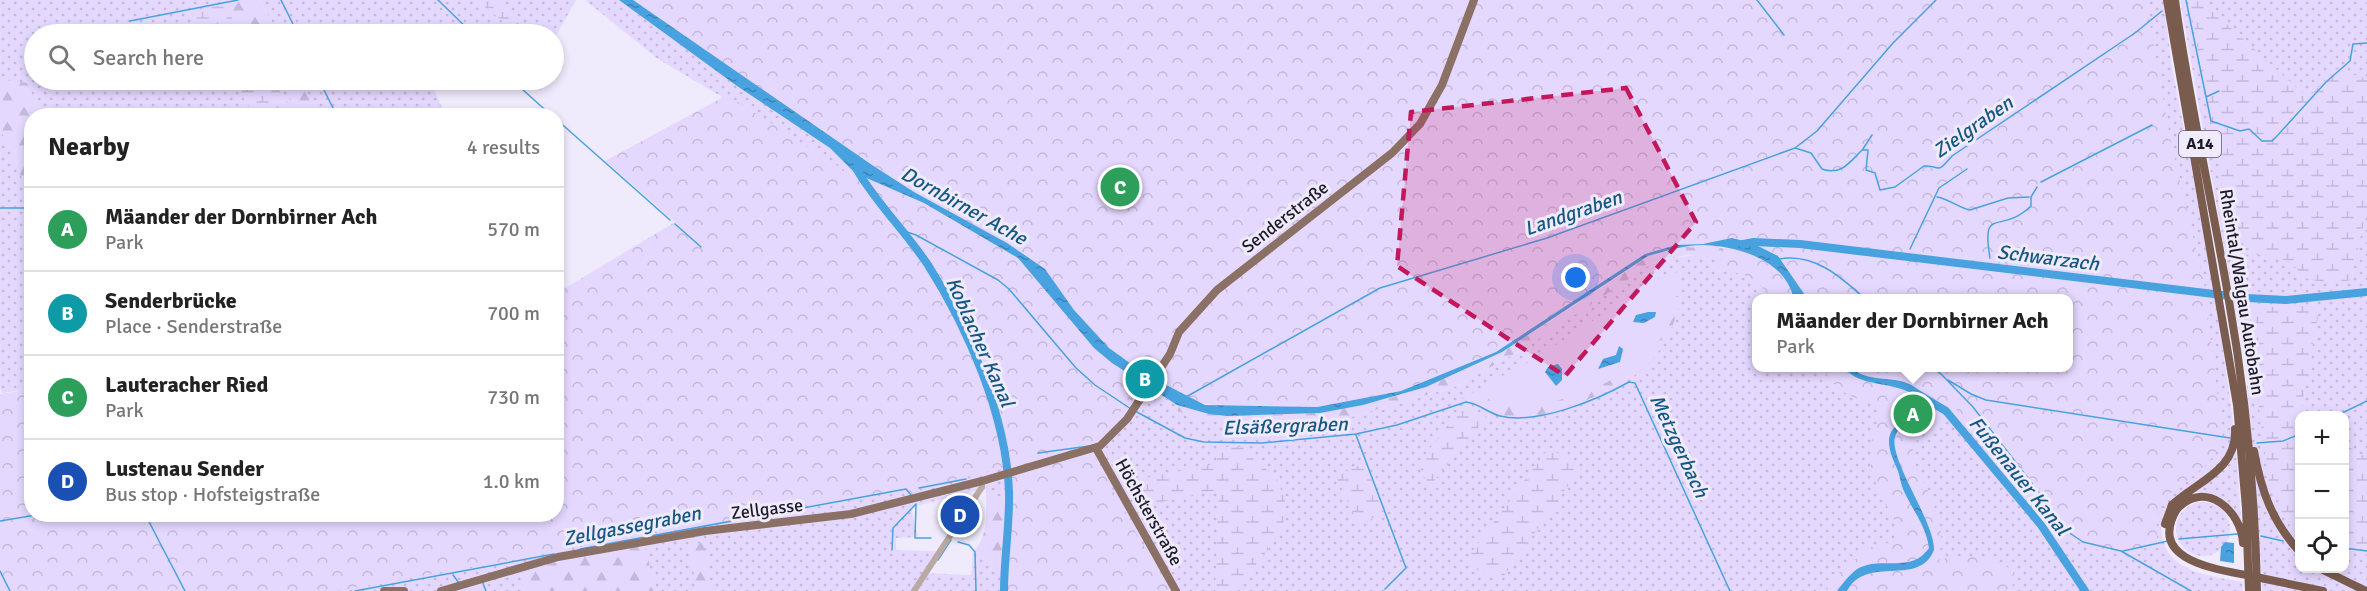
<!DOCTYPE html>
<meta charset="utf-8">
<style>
body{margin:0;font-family:Signika,sans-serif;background:#f2f2f2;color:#222}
.controls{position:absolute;right:18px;bottom:18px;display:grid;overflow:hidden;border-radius:12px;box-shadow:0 3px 9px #0003}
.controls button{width:54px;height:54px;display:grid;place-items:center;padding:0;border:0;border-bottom:2px solid #e0e0e0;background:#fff;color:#222;font:30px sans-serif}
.you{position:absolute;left:1576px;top:278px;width:21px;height:21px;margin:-15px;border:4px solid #fff;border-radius:50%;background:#1a73e8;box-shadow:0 0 0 9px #1a73e833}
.badge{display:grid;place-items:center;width:39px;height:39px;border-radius:50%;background:#46897c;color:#fff;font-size:20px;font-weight:700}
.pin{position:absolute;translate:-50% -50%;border:3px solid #fff;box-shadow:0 2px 6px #0006}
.popup{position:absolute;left:1752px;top:294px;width:321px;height:78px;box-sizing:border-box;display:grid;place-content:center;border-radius:12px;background:#fff;filter:drop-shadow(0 2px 4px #0005);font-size:20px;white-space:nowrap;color:#767676}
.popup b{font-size:22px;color:#222}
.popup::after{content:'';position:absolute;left:50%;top:100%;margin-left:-12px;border:12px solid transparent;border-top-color:#fff}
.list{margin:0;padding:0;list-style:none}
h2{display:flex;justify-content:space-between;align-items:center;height:78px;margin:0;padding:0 24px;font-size:26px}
h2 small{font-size:20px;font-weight:400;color:#767676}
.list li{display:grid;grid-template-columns:39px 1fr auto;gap:18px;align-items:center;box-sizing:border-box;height:84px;padding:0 24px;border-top:2px solid #e0e0e0}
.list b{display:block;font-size:22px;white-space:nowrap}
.list p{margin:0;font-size:20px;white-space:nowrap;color:#767676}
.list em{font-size:20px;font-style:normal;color:#767676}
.icon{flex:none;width:33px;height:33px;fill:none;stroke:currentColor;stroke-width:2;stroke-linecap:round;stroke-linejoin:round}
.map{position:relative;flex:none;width:2367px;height:591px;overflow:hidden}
.search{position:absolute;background:#fff;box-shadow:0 3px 9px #0003;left:24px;top:24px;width:540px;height:66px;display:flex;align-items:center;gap:15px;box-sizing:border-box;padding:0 21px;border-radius:33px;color:#767676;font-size:22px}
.panel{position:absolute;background:#fff;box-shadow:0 3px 9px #0003;left:24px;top:108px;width:540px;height:414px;border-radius:24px}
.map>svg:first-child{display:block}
.grass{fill:url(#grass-dots);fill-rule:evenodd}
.forest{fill:url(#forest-firs)}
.wetland{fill:url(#wetland-marsh)}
.park{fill:url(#park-crowns)}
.garden{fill:#e5d8ff}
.water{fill:url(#water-ripples)}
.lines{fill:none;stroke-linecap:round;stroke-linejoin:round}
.stream{stroke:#48a2e0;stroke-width:1.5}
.river{stroke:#48a2e0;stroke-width:8}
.minor{stroke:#b9a9a3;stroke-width:6}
.major{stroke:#8b7065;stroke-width:8}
.highway{stroke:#7a5c4f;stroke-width:8}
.highway-bridge{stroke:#7a5c4f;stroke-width:8}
.marked{fill:#c2185b;fill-opacity:0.2;stroke:#c2185b;stroke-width:4.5;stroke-dasharray:12 8;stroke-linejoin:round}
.labels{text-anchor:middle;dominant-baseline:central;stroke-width:6;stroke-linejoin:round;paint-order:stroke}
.shield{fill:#f0eafd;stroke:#5e5966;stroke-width:1.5}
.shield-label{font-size:16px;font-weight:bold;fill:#1f1b26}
.street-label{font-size:18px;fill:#1f1b26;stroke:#f0eafd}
.water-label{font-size:20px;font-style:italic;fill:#165881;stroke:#f0eafd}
</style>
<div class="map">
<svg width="2367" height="591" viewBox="0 0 2367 591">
<defs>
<pattern id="grass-dots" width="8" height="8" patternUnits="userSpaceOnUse" patternTransform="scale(1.5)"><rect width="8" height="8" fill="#e5d8ff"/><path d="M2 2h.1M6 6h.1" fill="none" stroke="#c4b9da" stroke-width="1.8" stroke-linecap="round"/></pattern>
<pattern id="forest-firs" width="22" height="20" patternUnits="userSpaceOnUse" patternTransform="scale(1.5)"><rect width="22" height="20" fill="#e5d8ff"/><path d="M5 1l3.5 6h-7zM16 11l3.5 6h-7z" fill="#c4b9da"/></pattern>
<pattern id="wetland-marsh" width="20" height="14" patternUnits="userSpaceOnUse" patternTransform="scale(1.5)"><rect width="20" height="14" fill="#e5d8ff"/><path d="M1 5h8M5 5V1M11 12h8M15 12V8" fill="none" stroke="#c4b9da"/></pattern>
<pattern id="park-crowns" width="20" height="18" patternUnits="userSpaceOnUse" patternTransform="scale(1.5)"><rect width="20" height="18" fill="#e5d8ff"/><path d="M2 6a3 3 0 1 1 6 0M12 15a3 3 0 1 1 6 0" fill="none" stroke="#c4b9da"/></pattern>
<pattern id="water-ripples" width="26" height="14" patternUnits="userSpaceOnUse" patternTransform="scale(1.5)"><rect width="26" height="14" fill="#48a2e0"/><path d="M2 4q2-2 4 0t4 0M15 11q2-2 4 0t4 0" fill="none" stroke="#3b83b5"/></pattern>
</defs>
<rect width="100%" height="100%" fill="#f0eafd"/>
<!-- grass -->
<path class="grass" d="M0 0H237L224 5 243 34H34V80H457L434 90 445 115 32 116 31 389 2 393 0 386Z
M259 0H576L557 34 554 36 279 34Z
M585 0H619L737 86 830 148 855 173 1177 405 1178 411 1198 420 1351 417 1457 386 1528 346 1640 269C1673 253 1717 251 1751 264 1764 269 1779 289 1789 298H1757V368H1840L1897 400 1905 441 1939 395 2069 368V298L1475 0H2164L2171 62 2215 289 2233 421C2231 459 2219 469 2189 490 2183 494 2175 498 2170 504 2163 511 2160 524 2162 534 2166 573 2213 576 2242 582L2243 591H1179L1095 450 1174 591H1006V501L983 489 911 507 918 537 896 538V550L937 551 923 573 971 575 973 552 1002 570 1001 591H0L32 514 604 537 727 100 658 59Z
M2180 0H2367V591H2262L2246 369ZM2300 416H2344V568H2300Z
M2236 445 2241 520C2228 499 2217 493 2193 492L2227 468Z
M2176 529a27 27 0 1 1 54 0a27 27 0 1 1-54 0Z"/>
<!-- forest -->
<path class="forest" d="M237 0H259L279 34H243L223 5Z
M0 79 27 83 41 115 32 116 31 199 0 129Z
M300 80 320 115H332H298L292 107 289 92Z
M1703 245 1726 249 1752 264 1713 257 1686 255 1653 263 1528 346 1457 386 1351 417 1237 424 1198 420 1178 411 1177 405C1216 416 1245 416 1285 414 1434 409 1530 335 1648 256L1673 249Z
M1675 297H1681C1667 362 1632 386 1571 405 1554 411 1536 418 1518 418 1495 418 1483 404 1466 402L1462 397 1535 365 1584 391C1637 371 1661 354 1675 297Z
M986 490 1006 501 1002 570 973 552C989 537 986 511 986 490Z
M644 542 656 591H526L517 568Z
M704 542 712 591H697L689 545Z"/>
<!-- wetland -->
<path class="wetland" d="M476 0H495L539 34H519Z
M2189 0H2200L2308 98 2336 69 2367 79V209L2351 280C2332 284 2320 283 2302 277 2291 253 2258 254 2235 256Z
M223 5 243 34H202L187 12Z
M231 80H272L296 115H255Z
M170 106 210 115H174Z
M2245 304 2284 308 2320 305 2300 416 2299 539 2283 515 2269 483Z
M1462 407 1487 417 1429 487 1418 464Z
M2344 444 2367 458V550L2345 547Z
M1222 447H1246L1247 454 1276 477 1285 499 1283 531 1235 591H1215L1219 490 1133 508 1119 483 1215 464Z
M1549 447 1580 469 1501 580C1484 575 1476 573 1468 557Z
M1365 463 1384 512 1359 526 1336 476Z"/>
<!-- park -->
<path class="park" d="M626 0H2146L2170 138 2204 283 2223 440C2218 448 2213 457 2207 464 2177 493 2150 492 2158 545 2125 553 2103 558 2072 538L2064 543 1955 407 1916 441 1911 455C1924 486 1952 526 1937 560 1965 555 1991 553 2014 572L2012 591H1824L1835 576 1869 548 1892 542 1898 533 1897 525 1879 493 1871 467V442L1882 408 1878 404C1853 399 1835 392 1823 368H2069V298H1771C1753 273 1744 274 1715 269L1719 254 1726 247 1665 248 1645 254 1496 352 1401 391 1317 407 1219 406 1197 402 1146 375 1098 443 1095 457 1133 528 1171 591H1000L1005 481 1001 468 920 489V493L913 495 907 489 336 591H0V394L31 389 32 514H556L557 293 675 222 605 161 727 95 857 178 863 171Z"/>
<!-- garden -->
<path class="garden" d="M1684 270C1674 299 1670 331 1650 355 1631 378 1544 410 1514 408 1504 407 1497 404 1488 399L1495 380 1541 355 1654 280Z
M483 577 488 591H443Z"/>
<!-- water -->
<path class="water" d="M619 0H633L872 165 914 192 1007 243 1045 269 1074 310 1109 348 1145 374 1205 405 1317 407 1401 391 1496 352 1645 254 1676 245 1703 244 1732 238 1752 243 1778 256 1807 298 1793 296C1783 259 1737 246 1703 245 1684 245 1666 251 1648 256L1502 352 1426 387 1363 405 1320 413 1227 416 1209 414 1177 405 1112 363 1094 348 1018 258 924 203 855 173 830 148 737 86Z
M1648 312H1656L1655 317 1644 323 1633 322 1636 315Z
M1619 346 1623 349 1620 362 1598 369 1603 359 1616 355Z
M1558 364 1562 369V380L1556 386 1545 372 1548 367Z
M1845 368H1854C1862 382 1894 376 1909 384 1915 386 1920 392 1925 396H1921C1918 404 1915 415 1909 421 1906 425 1898 429 1896 434 1885 455 1935 521 1934 550 1919 588 1867 554 1847 591H1837C1843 583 1852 571 1861 567 1884 557 1912 573 1929 548 1926 525 1912 510 1903 489 1901 484 1900 477 1898 471 1894 461 1889 453 1889 441 1889 421 1918 419 1913 394 1891 381 1858 387 1845 368Z
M2225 542 2234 543V563L2220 561 2221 547Z"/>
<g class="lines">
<!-- stream -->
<path class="stream" d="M281 0 298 34
M438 0 473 34
M1757 0 1784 35
M2186 0 2211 121 2240 131 2249 129 2262 141H2272L2277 136 2326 82 2350 61 2353 44 2367 43
M130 21 238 0
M319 80 337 116
M512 80 552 116
M2206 97 2219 91
M556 119 670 220
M1795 148 1811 153 1822 169C1841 176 1850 162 1862 150H1868L1866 170 1875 173 1880 190 1895 187 1924 166C1942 165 1935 176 1952 156L2135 33 2162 11
M1863 149 1872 135
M2041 182 2152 125
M1937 197C1949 199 1961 209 1970 210L2008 198 2029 197
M0 208H32
M675 224 701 247
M901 230 916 235 998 280 1009 289 1076 368 1095 385 1131 409
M1910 249 1939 188 1967 169
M1905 257 1907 254
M1990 258C1981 204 2000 236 2031 206V197L2037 187
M1779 259C1814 253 1840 276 1864 298
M1991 265V267
M1934 368 1942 375
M1943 376 1973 407 2071 534 2083 542 2121 551 2191 591
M1948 380 1971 394 1986 400 2230 438
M1186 397 1380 288 1547 238 1795 148 1817 131 1893 43 1936 0
M1135 411 1185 438 1204 442 1262 443 1356 434 1397 425 1466 402C1478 403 1488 413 1500 416 1537 425 1597 400 1629 382L1635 383 1730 591
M2336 416 2367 401
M1356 435 1406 568 1385 589
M2257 443 2283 441 2300 434
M1038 453 1089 446
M919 488 966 479
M916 505 915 538H931
M145 514 185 591
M0 521 42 514
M2261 536 2283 541
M2179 539 2237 534
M958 542 969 545 975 552 976 591
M2344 548 2367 551
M580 549 906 489 911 495
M892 550 893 528 916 504
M2123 551 2168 541
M938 560 951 540
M0 571 10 591
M453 575 459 583
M482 581 486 591
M355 591 554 554"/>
<!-- river -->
<path class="river" d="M857 170C877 204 906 232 928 265 968 328 1006 415 1009 491 1010 524 1004 558 1004 591
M1743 244 1754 242 1800 244 2247 298 2286 300 2367 292
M1916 393 1946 411 2041 525 2085 591"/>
<!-- minor -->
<path class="minor" d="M914 591 982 487V481"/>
<!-- major -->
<path class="major" d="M1096 448 1176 591
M384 591H404
M441 591 558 557 705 531 851 514 982 481 1100 446 1127 419 1170 354 1179 332 1217 290 1392 153 1420 124 1442 85 1474 0"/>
<!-- highway -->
<path class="highway" d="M2167 0 2237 405 2246 508 2249 591
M2175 0C2189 101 2212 200 2229 301 2246 397 2255 494 2257 591
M2254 451C2261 490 2272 522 2300 552
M2172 505C2197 481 2237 471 2235 429
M2177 509C2205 479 2241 510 2243 543
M2319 568 2366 591"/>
<!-- highway-bridge -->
<path class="highway-bridge" d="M2177 509C2146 561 2217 569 2251 576 2275 581 2299 586 2323 591
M2165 524 2172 505"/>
</g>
<!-- marked area -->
<path class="marked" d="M1626 88 1696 222 1565 376 1397 266 1411 112Z"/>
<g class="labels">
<!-- shield labels -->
<rect class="shield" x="2179" y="131" width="42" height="26" rx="4.5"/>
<g class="shield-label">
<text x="2200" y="144">A14</text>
</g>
<!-- street labels -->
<g class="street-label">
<text transform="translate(1285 217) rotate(-38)">Senderstraße</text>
<text transform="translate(2242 292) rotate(81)">Rheintal/Walgau Autobahn</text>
<text transform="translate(767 509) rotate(-7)">Zellgasse</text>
<text transform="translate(1149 512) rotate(61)">Höchsterstraße</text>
</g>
<!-- water labels -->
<g class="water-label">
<text transform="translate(1973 127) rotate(-35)">Zielgraben</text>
<text transform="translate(964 206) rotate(29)">Dornbirner Ache</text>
<text transform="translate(1573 213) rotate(-19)">Landgraben</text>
<text transform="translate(2048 258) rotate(7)">Schwarzach</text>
<text transform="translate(980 342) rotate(66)">Koblacher Kanal</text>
<text transform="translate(1285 426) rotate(-2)">Elsäßergraben</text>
<text transform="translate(1679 446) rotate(65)">Metzgerbach</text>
<text transform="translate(2019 476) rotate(51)">Fußenauer Kanal</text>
<text transform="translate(632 526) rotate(-11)">Zellgassegraben</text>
</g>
</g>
</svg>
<div class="controls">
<button>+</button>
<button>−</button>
<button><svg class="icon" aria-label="locate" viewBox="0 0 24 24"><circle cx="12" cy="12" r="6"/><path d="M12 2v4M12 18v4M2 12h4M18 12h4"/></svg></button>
</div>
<div class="you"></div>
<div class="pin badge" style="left:1913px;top:414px;background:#2e9e5b">A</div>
<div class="popup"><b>Mäander der Dornbirner Ach</b>Park</div>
<div class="pin badge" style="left:1145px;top:379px;background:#0f9aa8">B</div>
<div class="pin badge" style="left:1120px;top:187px;background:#2e9e5b">C</div>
<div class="pin badge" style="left:960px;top:515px;background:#1a4fb4">D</div>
<div class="search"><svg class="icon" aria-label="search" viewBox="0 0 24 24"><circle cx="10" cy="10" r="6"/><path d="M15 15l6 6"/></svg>Search here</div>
<section class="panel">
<h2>Nearby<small>4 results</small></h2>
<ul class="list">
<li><span class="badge" style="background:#2e9e5b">A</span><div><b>Mäander der Dornbirner Ach</b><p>Park</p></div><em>570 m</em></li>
<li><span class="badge" style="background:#0f9aa8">B</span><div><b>Senderbrücke</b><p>Place · Senderstraße</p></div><em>700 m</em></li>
<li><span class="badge" style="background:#2e9e5b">C</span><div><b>Lauteracher Ried</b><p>Park</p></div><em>730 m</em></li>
<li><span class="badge" style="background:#1a4fb4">D</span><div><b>Lustenau Sender</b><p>Bus stop · Hofsteigstraße</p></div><em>1.0 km</em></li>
</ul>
</section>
</div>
